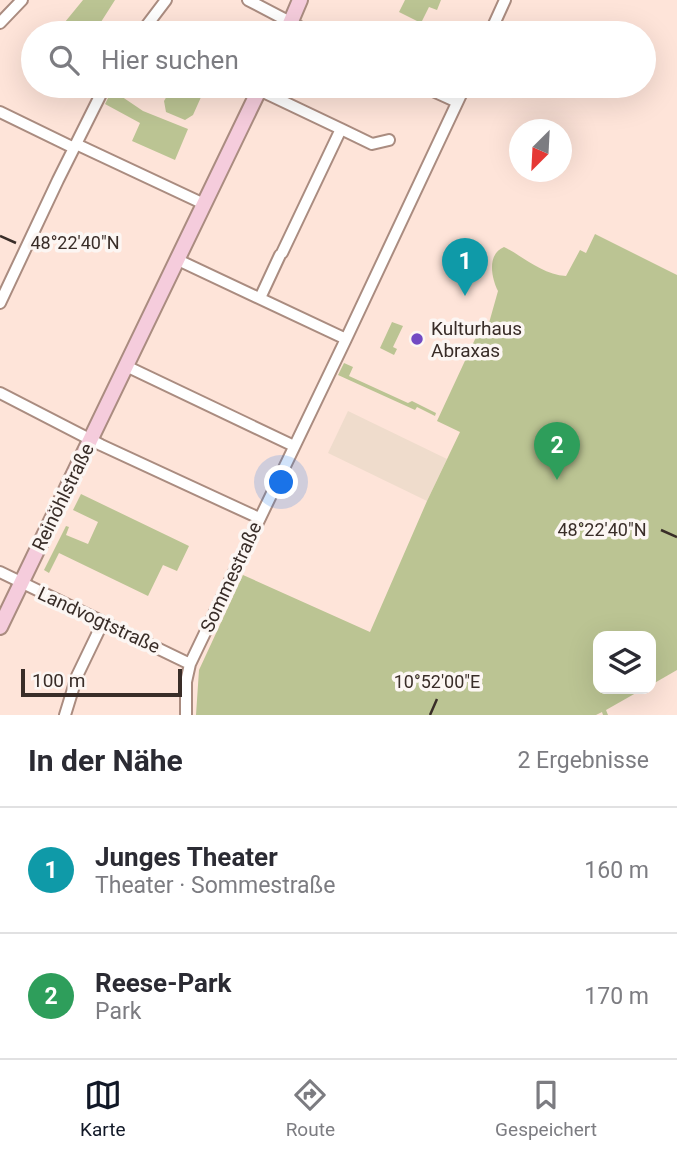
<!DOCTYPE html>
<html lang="de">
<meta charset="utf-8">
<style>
body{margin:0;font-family:Roboto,sans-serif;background:#f7f7f7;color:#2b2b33}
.controls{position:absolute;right:21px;bottom:21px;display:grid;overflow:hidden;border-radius:14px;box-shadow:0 7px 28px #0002}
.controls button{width:63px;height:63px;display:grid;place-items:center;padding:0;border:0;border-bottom:2px solid #e1e1e2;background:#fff;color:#2b2b33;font:35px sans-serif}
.compass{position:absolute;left:509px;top:119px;width:63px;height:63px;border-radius:50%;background:#fff;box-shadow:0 7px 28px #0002;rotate:204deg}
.scale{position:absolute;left:21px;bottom:18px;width:161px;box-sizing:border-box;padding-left:7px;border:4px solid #392d28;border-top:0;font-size:19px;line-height:24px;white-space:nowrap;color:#392d28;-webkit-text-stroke:5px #fcf6f3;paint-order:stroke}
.you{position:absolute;left:282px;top:483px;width:24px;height:24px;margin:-18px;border:5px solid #fff;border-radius:50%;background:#1a73e8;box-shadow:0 0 0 10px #1a73e833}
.badge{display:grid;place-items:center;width:46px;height:46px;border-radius:50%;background:#111827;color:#fff;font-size:23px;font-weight:700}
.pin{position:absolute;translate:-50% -58px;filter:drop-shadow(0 2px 4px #0008)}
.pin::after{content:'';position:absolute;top:37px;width:24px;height:21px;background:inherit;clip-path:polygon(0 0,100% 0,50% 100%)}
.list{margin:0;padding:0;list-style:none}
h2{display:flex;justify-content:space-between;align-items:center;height:91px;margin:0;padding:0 28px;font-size:30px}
h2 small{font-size:23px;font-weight:400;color:#7c7c81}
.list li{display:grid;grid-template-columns:46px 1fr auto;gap:21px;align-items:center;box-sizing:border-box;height:126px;padding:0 28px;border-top:2px solid #e1e1e2}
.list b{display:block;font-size:26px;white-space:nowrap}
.list p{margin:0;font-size:23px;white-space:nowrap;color:#7c7c81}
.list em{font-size:23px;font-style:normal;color:#7c7c81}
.icon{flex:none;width:38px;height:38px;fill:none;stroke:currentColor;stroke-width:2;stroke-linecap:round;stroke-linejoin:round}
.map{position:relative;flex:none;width:677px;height:715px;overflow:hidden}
.search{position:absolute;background:#fff;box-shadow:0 7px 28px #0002;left:21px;right:21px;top:21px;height:77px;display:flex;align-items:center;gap:18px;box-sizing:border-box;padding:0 24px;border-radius:38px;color:#7c7c81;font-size:26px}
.sheet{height:343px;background:#fff}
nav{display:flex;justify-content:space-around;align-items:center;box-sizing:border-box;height:98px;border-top:2px solid #e1e1e2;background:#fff;font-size:19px;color:#7c7c81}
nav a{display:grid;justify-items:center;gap:4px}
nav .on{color:#111827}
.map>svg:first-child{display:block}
.education{fill:#efdccc}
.green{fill:#bbc493}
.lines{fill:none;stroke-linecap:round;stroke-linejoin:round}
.street-casing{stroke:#aa8c80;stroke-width:14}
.secondary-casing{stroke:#aa8c80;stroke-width:18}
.street{stroke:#fff;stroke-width:10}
.secondary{stroke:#f5ccdc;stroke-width:14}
.ticks{fill:none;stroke:#392d28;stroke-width:2.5}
.poi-dot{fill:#724ac3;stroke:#fcf6f3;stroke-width:2.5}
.labels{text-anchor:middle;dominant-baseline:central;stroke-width:7;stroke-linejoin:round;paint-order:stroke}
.poi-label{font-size:19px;fill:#392d28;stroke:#fcf6f3;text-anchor:start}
.street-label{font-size:19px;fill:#392d28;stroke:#fcf6f3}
.ticks-label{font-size:18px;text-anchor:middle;fill:#392d28;stroke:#fcf6f3;stroke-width:7;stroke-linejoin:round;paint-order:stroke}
</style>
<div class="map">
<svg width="677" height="715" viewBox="0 0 677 715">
<rect width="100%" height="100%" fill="#fee4d9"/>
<!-- education -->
<path class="education" d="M348 411 447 459 427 501 328 453Z"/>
<!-- green -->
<path class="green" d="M83 0H115L94 33H56Z
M405 0H441L437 10 429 7 421 23 399 12Z
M173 86H206L193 115 185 120 166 112 164 101Z
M112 90 143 111 188 129 175 160 132 141 140 123 105 104Z
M595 234 677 275V670L651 685V636H598V689H643L606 710 608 715H603L602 712 596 715H196L199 670 243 575 370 632 427 501 460 432 437 421 483 322 489 323 498 291C491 277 487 254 504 247 524 257 543 275 566 276L580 250 586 253Z
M392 322 403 326 393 347 397 349 394 355 380 348Z
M344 363 353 367 349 376 408 403 412 401 436 413 435 416 417 407 415 410 338 375Z
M81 494 189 546 177 571 163 565 148 596 59 553 49 573 44 570 66 526 69 527 66 535 88 544 98 522 73 510Z"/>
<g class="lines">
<!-- street casing -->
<g class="street-casing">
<path id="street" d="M248 0 311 33
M0 23 22 0
M141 33 166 0
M490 33 505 0
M422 86 457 102
M259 90 341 129
M0 112 74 148
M76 144 204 204
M282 253 341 129 372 144 389 140
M178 260 346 339
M260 298 280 255
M0 303 58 180 105 86
M126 366 294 446
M0 393 101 445 259 518
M0 572 190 664
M65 715 77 676 103 622
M186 715V682L190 664 346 339 465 86"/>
</g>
<!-- secondary casing -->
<g class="secondary-casing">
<path id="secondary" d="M286 33 300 0
M0 627 261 86"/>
</g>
<!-- street -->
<use href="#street" class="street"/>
<!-- secondary -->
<use href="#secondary" class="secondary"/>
</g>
<!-- ticks -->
<path class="ticks" d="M0 236 16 243M661 530 677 537M430 715 437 699"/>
<!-- markers -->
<circle class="poi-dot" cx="417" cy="339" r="7"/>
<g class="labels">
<!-- poi labels -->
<g class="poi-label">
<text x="431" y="328">Kulturhaus<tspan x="431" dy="22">Abraxas</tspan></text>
</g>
<!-- street labels -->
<g class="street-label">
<text transform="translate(63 497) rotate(-64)">Reinöhlstraße</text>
<text transform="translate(231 577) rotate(-65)">Sommestraße</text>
<text transform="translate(99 620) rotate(25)">Landvogtstraße</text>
</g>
</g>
<g class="ticks-label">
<text x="75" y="249">48°22'40"N</text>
<text x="602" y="536">48°22'40"N</text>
<text x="437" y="688">10°52'00"E</text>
</g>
</svg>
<div class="controls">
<button><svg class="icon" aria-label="layers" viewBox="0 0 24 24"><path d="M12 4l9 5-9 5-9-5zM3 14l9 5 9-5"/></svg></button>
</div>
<svg class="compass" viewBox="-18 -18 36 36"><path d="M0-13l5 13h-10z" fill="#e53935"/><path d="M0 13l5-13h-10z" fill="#7c7c81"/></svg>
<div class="scale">100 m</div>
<div class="you"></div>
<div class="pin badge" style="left:465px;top:296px;background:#0f9aa8">1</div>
<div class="pin badge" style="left:557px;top:480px;background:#2e9e5b">2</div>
<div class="search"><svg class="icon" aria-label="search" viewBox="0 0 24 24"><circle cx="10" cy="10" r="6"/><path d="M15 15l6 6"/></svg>Hier suchen</div>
</div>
<section class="sheet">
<h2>In der Nähe<small>2 Ergebnisse</small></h2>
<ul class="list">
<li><span class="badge" style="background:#0f9aa8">1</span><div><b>Junges Theater</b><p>Theater · Sommestraße</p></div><em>160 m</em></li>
<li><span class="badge" style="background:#2e9e5b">2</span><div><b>Reese-Park</b><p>Park</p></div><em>170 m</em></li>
</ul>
</section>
<nav>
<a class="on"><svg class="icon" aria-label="map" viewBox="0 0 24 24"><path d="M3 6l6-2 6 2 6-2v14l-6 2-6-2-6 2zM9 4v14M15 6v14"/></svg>Karte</a>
<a><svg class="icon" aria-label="directions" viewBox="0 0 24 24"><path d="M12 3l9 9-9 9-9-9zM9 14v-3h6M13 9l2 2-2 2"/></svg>Route</a>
<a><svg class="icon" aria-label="saved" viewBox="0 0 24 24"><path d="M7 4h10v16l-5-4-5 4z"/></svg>Gespeichert</a>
</nav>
